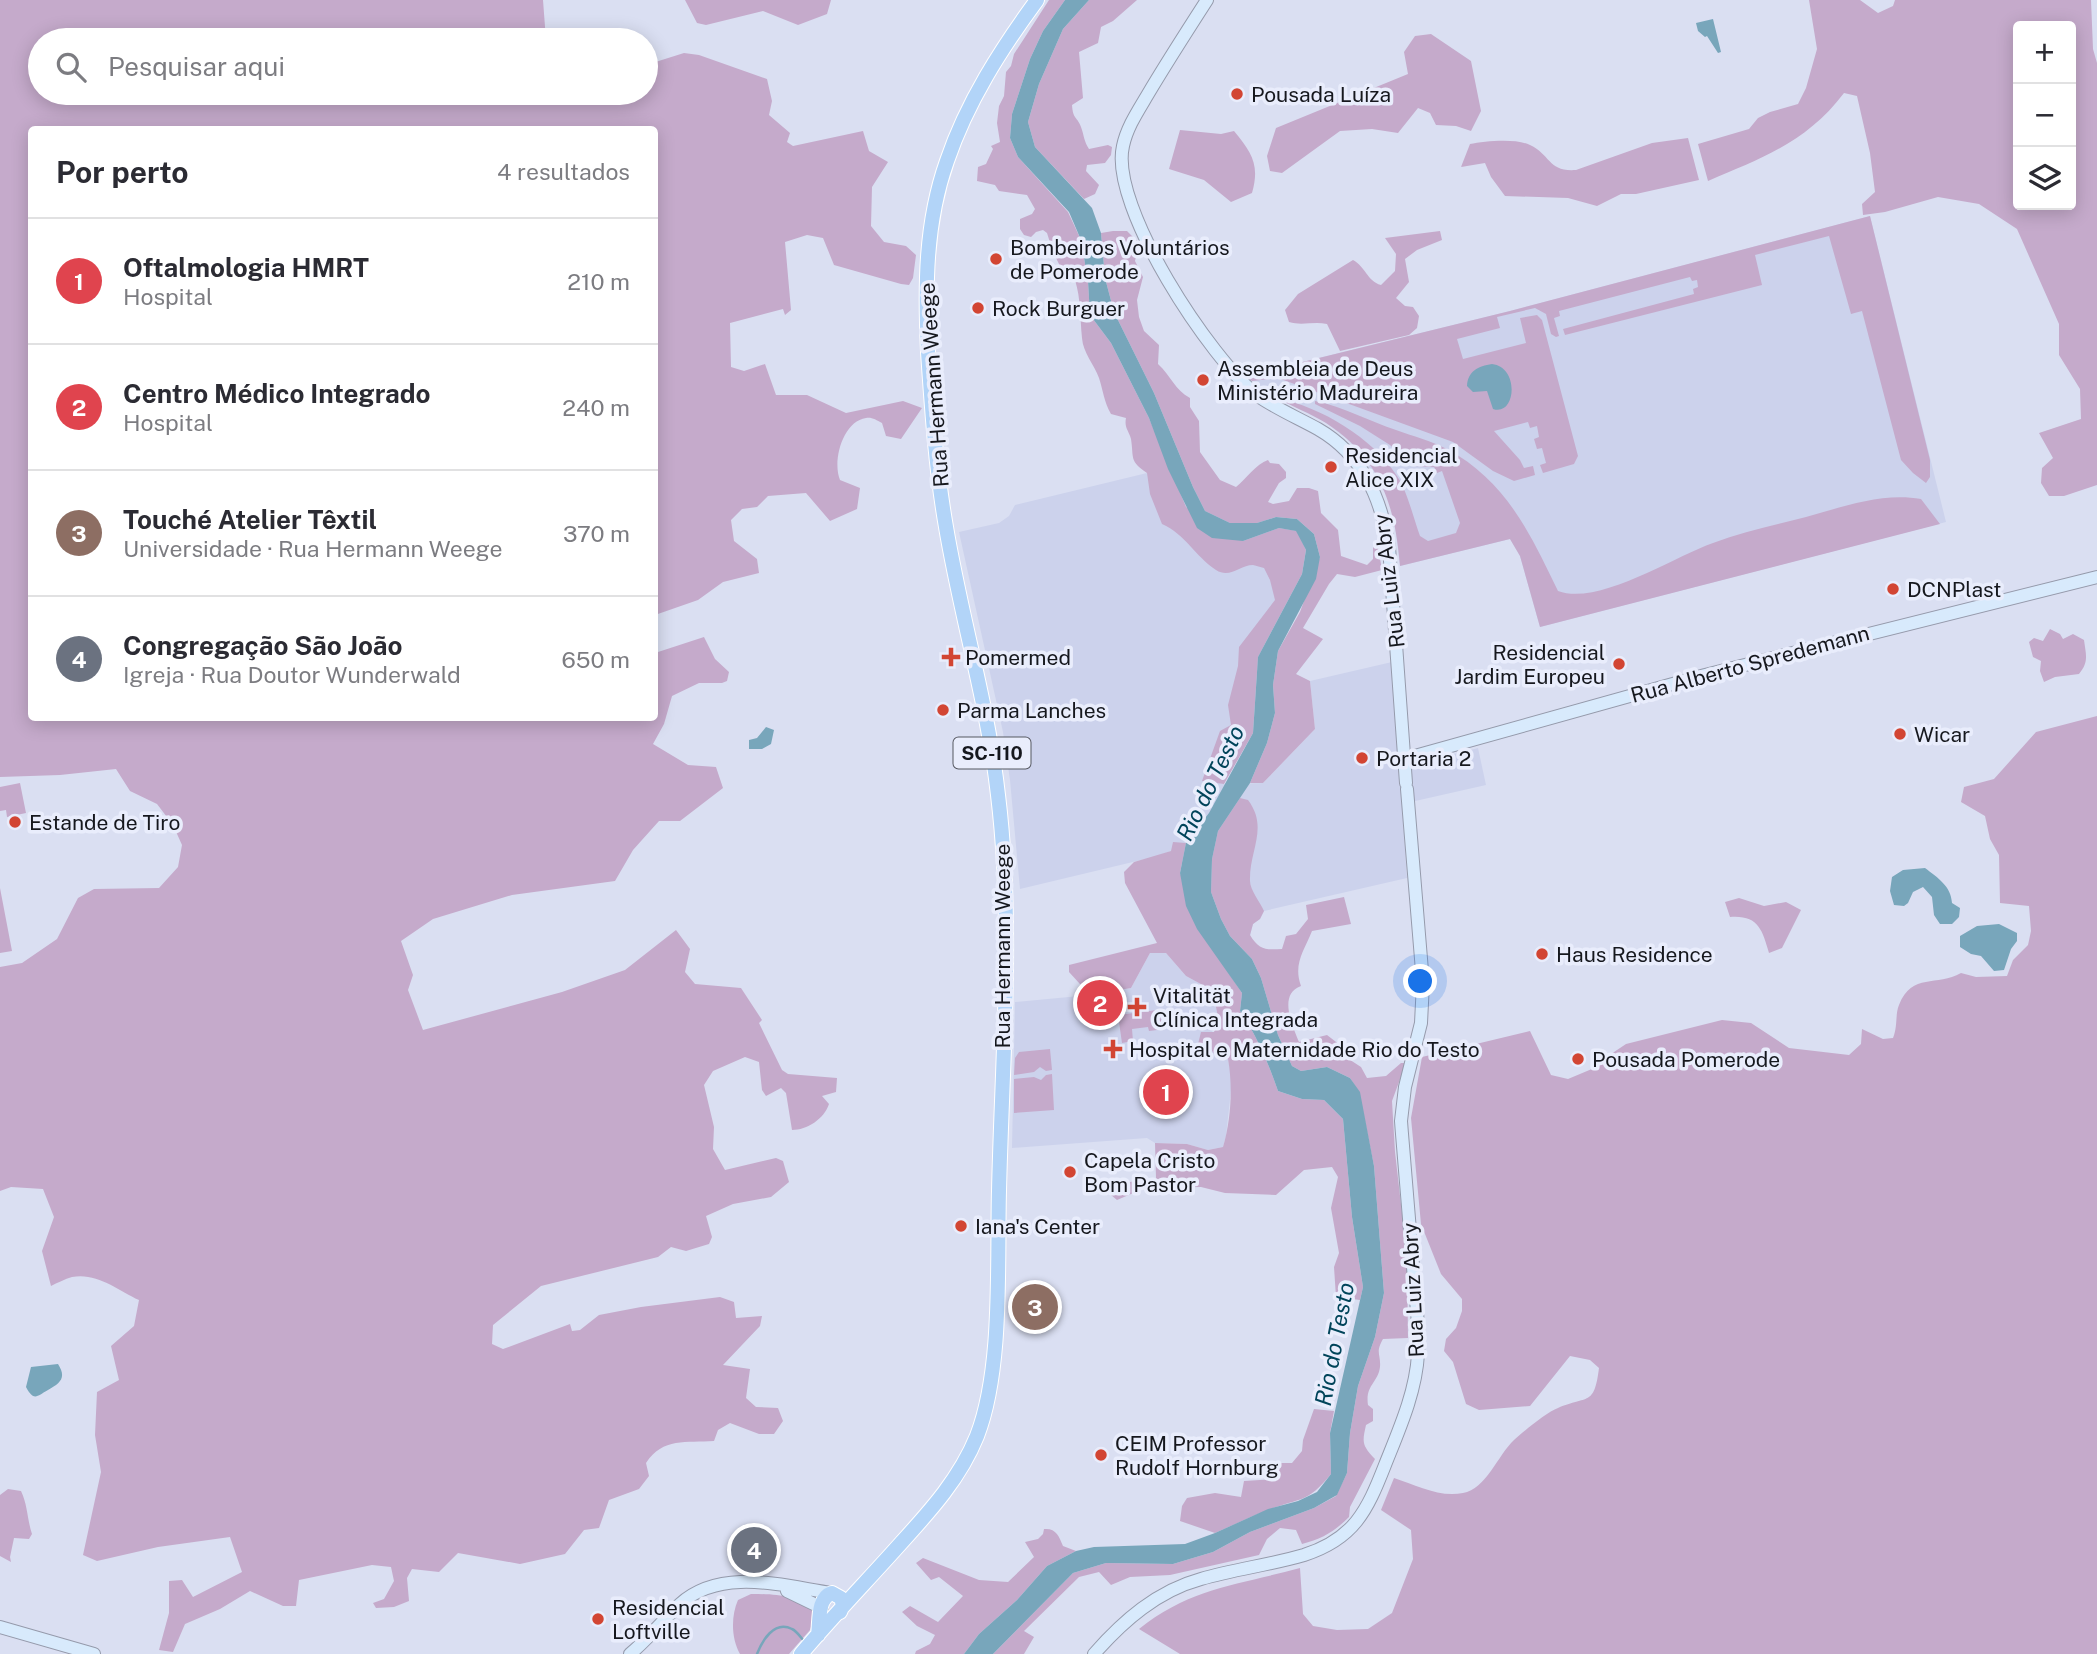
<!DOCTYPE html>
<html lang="pt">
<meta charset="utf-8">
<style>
body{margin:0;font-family:"Public Sans",sans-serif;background:#f7f7f7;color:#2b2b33}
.controls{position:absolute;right:21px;top:21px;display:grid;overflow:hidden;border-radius:7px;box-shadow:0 4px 18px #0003}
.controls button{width:63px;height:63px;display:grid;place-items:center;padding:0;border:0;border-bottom:2px solid #e1e1e2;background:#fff;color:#2b2b33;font:35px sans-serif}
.you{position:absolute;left:1421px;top:982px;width:24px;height:24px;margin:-18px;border:5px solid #fff;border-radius:50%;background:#1a73e8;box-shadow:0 0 0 10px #1a73e833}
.badge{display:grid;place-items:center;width:46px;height:46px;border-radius:50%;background:#2563eb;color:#fff;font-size:23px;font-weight:700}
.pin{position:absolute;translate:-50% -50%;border:4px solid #fff;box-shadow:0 2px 7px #0006}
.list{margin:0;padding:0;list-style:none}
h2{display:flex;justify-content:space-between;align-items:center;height:91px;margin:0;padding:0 28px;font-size:30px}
h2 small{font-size:23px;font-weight:400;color:#7c7c81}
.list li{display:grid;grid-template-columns:46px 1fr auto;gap:21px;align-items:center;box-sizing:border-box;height:126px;padding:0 28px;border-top:2px solid #e1e1e2}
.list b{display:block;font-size:26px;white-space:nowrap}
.list p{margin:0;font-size:23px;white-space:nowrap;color:#7c7c81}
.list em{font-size:23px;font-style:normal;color:#7c7c81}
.icon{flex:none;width:38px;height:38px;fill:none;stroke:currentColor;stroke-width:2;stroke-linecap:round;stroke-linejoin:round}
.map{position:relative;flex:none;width:2097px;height:1654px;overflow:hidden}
.search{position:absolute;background:#fff;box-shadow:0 4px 18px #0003;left:28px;top:28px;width:630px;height:77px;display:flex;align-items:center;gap:18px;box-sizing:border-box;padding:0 24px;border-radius:38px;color:#7c7c81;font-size:26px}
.panel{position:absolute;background:#fff;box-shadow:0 4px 18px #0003;left:28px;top:126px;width:630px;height:595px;border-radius:7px}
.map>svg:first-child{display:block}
.built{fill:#ccd2ec}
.green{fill:#c5aacb;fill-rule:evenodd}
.water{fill:#78a6bb}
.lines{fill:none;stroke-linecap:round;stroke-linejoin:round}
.stream{stroke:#78a6bb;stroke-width:2.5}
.secondary-casing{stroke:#959aab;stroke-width:14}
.primary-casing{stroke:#fff;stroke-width:16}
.secondary{stroke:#d8eafc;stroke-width:12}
.primary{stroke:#b2d4f8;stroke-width:14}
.poi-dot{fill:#d24533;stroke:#e9edfc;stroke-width:2.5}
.labels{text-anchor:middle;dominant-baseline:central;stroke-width:7;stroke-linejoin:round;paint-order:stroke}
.shield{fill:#e9edfc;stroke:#555861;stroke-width:2}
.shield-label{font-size:19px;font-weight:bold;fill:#16181e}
.poi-label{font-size:21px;fill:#16181e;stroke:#e9edfc;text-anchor:start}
.street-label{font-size:21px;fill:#16181e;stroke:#e9edfc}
.water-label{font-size:23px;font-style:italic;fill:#00445a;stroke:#e9edfc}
</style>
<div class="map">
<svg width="2097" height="1654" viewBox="0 0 2097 1654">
<rect width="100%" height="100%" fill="#dadff2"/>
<!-- built -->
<path class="built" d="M1870 216 1946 522 1540 627 1520 556 1510 539 1400 566 1394 515 1389 499 1360 453 1346 438 1325 422 1277 398 1246 376 1510 311Z
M1147 473 1297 531 1224 784 1263 783 1315 729 1310 681 1392 662 1399 768 1478 748 1486 785 1402 804 1407 878 1264 911 1260 919 1253 924 1250 936 1171 851 1158 856 1020 889 1010 780 1003 732 959 532 999 523 1009 516 1015 505Z
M1150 953H1166L1186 976 1210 989 1213 999 1219 1015 1217 1027 1199 1044H1208L1213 1052 1228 1059 1232 1081 1226 1136 1223 1147 1208 1150 1187 1144 1155 1143 1147 1138 1012 1148 1015 1002 1090 995 1131 988Z"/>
<!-- green -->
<path class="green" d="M0 0H543L546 40H40V93H646V65L684 53 699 55 767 79 772 101 769 115 790 133 787 142 793 146 863 131 869 151 888 162 872 187 871 226 884 242 906 246 916 255 913 278 909 285 901 284 834 265 823 238 807 235 785 242 791 310 785 315 783 309 730 323 731 367 744 371 765 364 776 395H807L846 413 903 401 922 408 901 439 886 436 882 423C876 420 872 417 866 418 843 421 832 461 840 480L860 488 857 509 830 521 806 493 768 496 757 507 742 509 731 520 734 541 757 559 759 573 723 582 698 600 655 615 654 130H32V718H654L655 653 704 637 715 659 729 672 727 681 722 683H699L672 696 664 724 653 744 688 765 716 767 723 788 680 821H659L633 850 615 881 512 895 433 919 401 941 413 975 408 990 423 1030 562 992 625 970 676 930 690 949 685 972 695 984 741 988 762 1020 759 1023 782 1070 788 1074 837 1078 836 1092 822 1096 829 1104C824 1119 807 1130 792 1130L786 1093 781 1088 766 1096 762 1090 759 1062 745 1057 713 1071 704 1085 714 1127 713 1149 725 1170 776 1158 783 1161 789 1182 771 1197 733 1204 706 1216 712 1237 709 1244 686 1251 671 1247 658 1257 541 1286 493 1325 492 1344 503 1349 570 1324 572 1331 580 1330 599 1315 641 1307 720 1297 734 1302 736 1318 762 1316 760 1326 723 1365 750 1369 746 1398 756 1407 778 1408 783 1421 774 1434H759L730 1423 718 1430 714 1441C686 1443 663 1437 646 1463L649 1476 639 1489 609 1500 599 1528 584 1530 565 1554 520 1564 458 1553 439 1572 412 1569 407 1578 409 1601 394 1607 376 1608 373 1603 384 1599 394 1581 391 1567 372 1565 299 1580 296 1606H283L250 1591 220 1609 185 1624 173 1652 159 1650 169 1613V1581L182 1580 193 1597 242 1572 230 1537 158 1547 97 1561 83 1555 101 1472 95 1435 97 1392 119 1380 111 1346 134 1326 139 1300C118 1290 96 1272 72 1277 65 1279 57 1283 51 1286L42 1251 54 1217 43 1189 11 1187 0 1191V967L22 963 57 939 78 898 94 889 159 888 178 867 182 845 173 825 157 804 130 791 116 769 60 775 0 777Z
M685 0H831L827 14 798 25 763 11 706 25 697 23Z
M1049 0H1065L1043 31 1030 59 1012 114 1010 138 1018 157 1068 212 1081 240 1088 281 1090 315 1111 343 1149 418 1186 507 1243 541 1279 528 1297 531 1306 550 1302 574 1258 657 1253 733 1224 784 1202 781 1220 731 1231 725 1228 705 1238 666 1239 647 1275 600 1270 580 1264 568C1260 567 1257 566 1253 565 1240 565 1230 579 1216 570 1195 556 1185 534 1162 524L1150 494 1147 473C1129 461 1134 458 1131 439 1129 431 1124 428 1126 418L1111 414C1104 402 1103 390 1099 378 1094 364 1083 353 1082 338 1080 318 1081 299 1075 280L1065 276 1053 252 1047 233 1043 230 1036 232 1031 237 1024 235 1020 229V219L1032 214 1035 209 1027 195 999 191 995 185 977 181 978 167 986 164 993 149 991 146 1000 142 997 123 999 106 1004 96 1006 72 1011 66 1014 54Z
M1089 0H1137L1113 21 1101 27 1098 43 1079 52 1083 98 1072 105C1073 120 1077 116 1081 127 1084 135 1084 142 1089 149L1108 145 1112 147 1111 155 1105 163 1087 165 1086 171 1099 185 1095 194 1084 199 1035 147 1028 122 1039 84 1063 29Z
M1809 0H1860L1878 13 1893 6 1895 0H2091L2093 49 2097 63V485L2064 496H2049L2041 483 2042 468 2053 458 2039 433 2081 419 2080 389 2059 355V324L2017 229 1979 204 1938 197 1885 212 1863 215 1862 204 1875 192 1870 153 1857 96 1844 93C1807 142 1762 158 1708 181L1698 144 1749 129 1758 118 1770 112 1798 104 1806 88 1817 49ZM2071 26V205H2018V26Z
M1431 34 1471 61 1481 111 1471 131 1456 126 1436 125 1430 113 1418 108 1398 133 1372 129 1340 131 1282 173 1270 171 1267 156 1276 128 1408 74 1404 52 1415 36Z
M1180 130 1221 134 1234 131C1252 153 1260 165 1252 193L1231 202 1204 180 1169 169Z
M1688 138 1699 180 1636 194H1621L1597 206 1568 198 1505 196 1491 177 1485 163 1461 167 1470 144C1485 141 1516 138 1530 145 1551 155 1548 172 1576 170L1652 143Z
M1870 216 1930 460V477L1926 483 1913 473 1901 460 1862 311 1851 314 1829 236 1755 255 1762 285 1565 335 1563 329 1694 294 1693 289 1698 287 1697 280 1692 281 1690 277 1559 311 1560 316 1554 318 1559 336 1556 337 1551 334 1546 314 1535 308 1497 317 1500 328 1457 339 1463 359 1526 343 1520 318 1537 315 1542 320 1578 456 1574 464 1543 473 1540 465 1546 463 1542 448 1537 449 1534 439 1539 437 1537 426 1530 428 1528 422 1494 431 1520 460 1524 468 1533 466 1535 475 1514 481 1493 471 1453 442 1278 378 1252 381 1246 376 1510 311Z
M1113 231H1127L1139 243 1135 261 1143 277 1137 300 1139 317 1144 331 1159 345 1158 364C1171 376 1175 390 1190 398V407L1199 421 1200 452 1220 480 1236 487C1246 479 1256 464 1268 460L1270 463 1279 464 1286 472V478L1279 483 1268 502 1273 504 1289 501 1297 488H1309L1318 491 1321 513 1338 530 1341 556 1367 565 1373 559V548L1377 542 1382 570 1355 577 1337 574 1329 584 1303 628 1323 639 1296 674 1310 681 1315 729 1263 783H1250L1267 743 1275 713 1273 685 1278 651 1300 612 1320 557 1314 534 1297 519 1276 517 1257 523H1230L1205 511 1193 487 1154 393 1114 312 1105 278 1101 233Z
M1440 231 1442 240 1417 250 1405 259 1409 282 1396 298 1405 306 1413 307 1419 316 1417 328 1409 335 1340 351 1327 324C1314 321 1302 326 1289 322L1285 310 1298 294 1353 260C1365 266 1367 281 1381 285L1395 271 1396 254 1385 238Z
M1277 398C1321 407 1373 438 1397 476 1408 493 1413 517 1420 536L1428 541 1456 533 1460 523 1442 471 1437 473 1434 467 1414 466 1390 445 1360 426 1315 404V401C1344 407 1369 421 1396 430 1413 436 1431 441 1447 449 1506 481 1530 533 1558 591 1599 606 1673 557 1713 543 1743 532 1775 525 1806 517 1843 507 1882 492 1921 499L1940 524 1540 627 1520 556 1510 539 1400 566C1395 505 1380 458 1326 423 1310 413 1293 407 1277 398Z
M2050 629 2060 634 2063 639 2073 634 2084 640C2086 655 2089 662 2079 674L2055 677 2044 682 2040 671 2041 661 2033 657 2029 642 2034 638 2043 641Z
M2097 716V1654H1180L1139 1629C1191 1587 1239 1585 1300 1568L1303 1614 1313 1626 1337 1630 1368 1629 1392 1613 1413 1559 1411 1530 1381 1510 1394 1478C1416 1485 1440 1498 1463 1493 1486 1489 1498 1455 1514 1440 1524 1431 1547 1412 1558 1408 1588 1395 1594 1407 1599 1368L1590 1360 1570 1356 1530 1406 1479 1410 1466 1404 1453 1362 1444 1351 1446 1339 1456 1328 1462 1311V1299L1441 1274 1421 1224 1411 1118 1422 1057 1530 1031 1551 1075 1568 1079 1599 1066 1611 1054 1626 1044 1722 1020 1751 1023 1789 1048 1849 1055 1861 1044 1862 1029 1883 1039 1893 1038C1898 1026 1895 1014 1899 1005 1912 972 1937 987 1961 973L1976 977 2007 976 2013 960 2028 945 2031 931 2029 906 2000 903 1999 855 1990 839 1985 816 1961 802 1964 787 1994 779 2036 732Z
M20 783 26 813 7 817 6 810 0 811V787Z
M1240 798 1248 800C1269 828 1249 850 1250 881 1250 890 1260 902 1264 911L1260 919 1253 924 1250 935C1259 950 1266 950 1282 949L1286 936 1296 934 1308 919 1306 905 1344 897 1351 924 1312 931C1304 951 1293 964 1301 986 1278 994 1292 1025 1299 1042L1327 1035 1340 1045 1341 1054 1361 1067 1367 1078 1386 1076 1401 1063H1406L1392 1101 1395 1152 1407 1257 1408 1338 1383 1339C1375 1353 1381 1354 1380 1367 1378 1383 1365 1385 1368 1405L1373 1409V1421L1366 1425C1362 1443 1362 1445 1375 1459L1350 1507 1349 1517C1335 1531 1322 1539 1302 1544L1296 1530 1280 1528 1267 1539 1259 1555 1170 1575 1130 1577 1111 1585 1099 1572 1079 1577 1024 1631 1034 1637 1024 1654H993L1073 1573 1106 1563 1173 1564 1213 1552 1250 1532 1314 1508 1336 1496 1347 1473 1350 1433 1358 1386 1375 1337 1384 1293 1374 1166 1359 1092 1350 1078 1327 1067 1301 1071 1292 1066 1278 1035 1261 978 1252 959 1230 936 1221 919 1211 892 1212 859 1218 831Z
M1173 842 1186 843 1180 873 1226 969 1242 993 1240 1011C1257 1036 1268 1062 1278 1091L1302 1099 1324 1100 1343 1119 1352 1217 1363 1287 1360 1300 1336 1297 1334 1267 1339 1253 1331 1208 1338 1177 1332 1167 1304 1170 1276 1195 1225 1193 1201 1187 1145 1188 1117 1200 1105 1190 1110 1185 1156 1178 1155 1143 1187 1144 1208 1150 1223 1147C1231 1120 1233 1087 1228 1059H1217L1208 1044H1198L1201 1032H1214C1222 1018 1215 1004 1210 989L1186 976 1166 953H1150L1131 988 1090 995 1069 972V965L1157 943 1125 883 1124 872 1134 862 1171 851Z
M0 888 12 951 0 953Z
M1739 898 1764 906 1786 902 1801 910 1782 948 1769 953C1762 929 1758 915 1730 917L1725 902Z
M1157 1010 1165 1029 1149 1031 1148 1027 1132 1029 1133 1041 1122 1043 1118 1015Z
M1050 1049 1052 1070 1046 1071 1040 1067 1034 1072 1014 1075 1015 1058 1019 1052Z
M1052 1074 1054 1110 1014 1113V1079L1034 1077 1041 1080 1046 1075Z
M1314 1409 1334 1411 1330 1433 1331 1474C1306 1505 1299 1497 1266 1511 1249 1517 1232 1526 1215 1533L1180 1521 1182 1506 1187 1498 1215 1493 1241 1497 1244 1481 1275 1479 1279 1463H1292L1302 1451 1303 1440Z
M8 1489 21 1491C28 1506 27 1519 32 1534L29 1539 14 1538 10 1557 11 1562 0 1556V1495Z
M1044 1529C1056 1528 1059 1536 1063 1546L1076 1551 1047 1566 1017 1600 979 1634 964 1654H915L916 1651 930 1644 935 1635 917 1626 902 1612 910 1606 938 1622 963 1596 939 1577 931 1580 916 1563 923 1558 979 1580 1008 1582 1034 1557 1025 1542 1038 1539 1043 1534Z
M751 1594C777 1594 796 1595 815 1614L810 1630 789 1654H740C731 1638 731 1616 738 1600Z"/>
<!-- water -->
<path class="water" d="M1065 0H1089L1063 29 1039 84 1028 122 1035 147 1092 208 1101 233 1105 278 1114 312 1154 393 1193 487 1205 511 1230 523H1257L1276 517 1297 519 1314 534 1320 557 1316 579 1278 651 1273 685 1275 713 1267 743 1250 783 1218 831 1212 859 1211 892 1221 919 1230 936 1252 959 1261 978 1278 1035 1292 1066 1301 1071 1327 1067 1350 1078 1360 1092 1374 1166 1384 1293 1375 1337 1358 1386 1350 1433 1347 1473 1337 1495 1314 1508 1250 1532 1213 1552 1173 1564 1106 1563 1073 1573 993 1654H964L979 1634 1017 1600 1047 1566 1076 1551 1094 1547 1185 1544 1215 1533 1268 1509 1298 1501 1317 1492 1331 1474 1330 1433 1363 1287 1352 1217 1343 1119 1324 1100 1302 1099 1278 1091C1268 1062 1257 1036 1240 1011L1242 993 1197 929 1186 906 1180 873 1186 843 1209 813 1253 733 1258 657 1302 574 1306 550 1296 531 1279 528 1243 541 1212 538 1197 528 1168 469 1149 418 1111 343 1090 315 1088 281 1081 240 1069 212 1018 157 1010 138 1012 114 1030 59 1043 31Z
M1713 19 1721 52 1718 53 1707 36 1705 37 1698 31 1696 23Z
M1492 364C1520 367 1516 417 1493 409L1487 391 1473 392 1467 386C1468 371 1478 366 1492 364Z
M766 727 774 730 771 744 762 749H749V740L757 738Z
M1925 868C1938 878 1951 886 1952 903L1960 908 1959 917 1952 924H1940L1934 915 1932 897 1923 887 1913 892 1908 903 1904 906 1894 905 1890 891 1892 877 1903 870Z
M1999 924 2017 933V941L2011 949 2004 970 1994 971 1981 956 1971 954 1960 947V936L1977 926Z
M58 1364C67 1378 60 1383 48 1390 37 1396 34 1402 26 1387L31 1367Z"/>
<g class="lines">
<!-- stream -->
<path class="stream" d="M757 1654C762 1641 774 1620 792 1629 797 1631 801 1638 805 1642"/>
<!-- secondary casing -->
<g class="secondary-casing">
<path id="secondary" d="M1207 0C1187 31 1167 62 1148 94 1138 111 1127 127 1123 146 1109 206 1211 360 1258 396 1277 409 1298 418 1318 429 1363 455 1381 498 1389 547L1406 783
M1404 759 1705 675 2097 577
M787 1591 822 1608
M0 1627 94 1654
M630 1654C648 1639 663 1620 680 1604 721 1567 783 1586 832 1593
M1094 1654C1123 1621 1157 1591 1201 1579 1235 1569 1270 1565 1304 1555 1354 1539 1367 1511 1385 1465 1399 1430 1416 1392 1418 1354 1420 1329 1416 1304 1414 1279 1410 1227 1405 1174 1401 1121L1405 1087 1421 1023 1423 983 1407 789"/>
</g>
<!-- primary casing -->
<g class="primary-casing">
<path id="primary" d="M818 1635C820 1621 817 1598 832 1593L841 1598 843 1605 840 1612
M801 1654C833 1616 868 1580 901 1543 931 1510 960 1478 977 1436 1003 1369 997 1264 999 1191 1002 1060 1014 926 998 795 988 705 961 617 946 527 936 470 932 410 928 352 925 287 925 223 947 161 967 102 1001 49 1037 0"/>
</g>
<!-- secondary -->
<use href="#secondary" class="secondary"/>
<!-- primary -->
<use href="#primary" class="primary"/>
</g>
<!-- markers -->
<g class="poi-dot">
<circle cx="1237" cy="94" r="7"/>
<circle cx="996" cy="259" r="7"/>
<circle cx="978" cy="308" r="7"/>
<circle cx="1203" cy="380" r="7"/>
<circle cx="1331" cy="467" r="7"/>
<circle cx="1893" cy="589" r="7"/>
<path d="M947.5 646.5h7v7h7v7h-7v7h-7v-7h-7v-7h7z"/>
<circle cx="1619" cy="664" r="7"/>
<circle cx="943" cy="710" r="7"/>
<circle cx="1900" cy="734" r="7"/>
<circle cx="1362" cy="758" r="7"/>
<circle cx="15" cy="822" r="7"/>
<circle cx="1542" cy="954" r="7"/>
<path d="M1133.5 996.5h7v7h7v7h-7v7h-7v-7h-7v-7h7z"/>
<path d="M1109.5 1038.5h7v7h7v7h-7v7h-7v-7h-7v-7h7z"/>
<circle cx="1578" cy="1059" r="7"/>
<circle cx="1070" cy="1172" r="7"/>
<circle cx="961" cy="1226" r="7"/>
<circle cx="1101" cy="1455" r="7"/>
<circle cx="598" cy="1619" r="7"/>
</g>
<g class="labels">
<!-- shield labels -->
<rect class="shield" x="953.5" y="737.5" width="77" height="31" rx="5"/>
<g class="shield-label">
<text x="992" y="753">SC-110</text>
</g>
<!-- poi labels -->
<g class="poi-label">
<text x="1251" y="94">Pousada Luíza</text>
<text x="1010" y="247">Bombeiros Voluntários<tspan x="1010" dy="24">de Pomerode</tspan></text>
<text x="992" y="308">Rock Burguer</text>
<text x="1217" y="368">Assembleia de Deus<tspan x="1217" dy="24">Ministério Madureira</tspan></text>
<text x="1345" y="455">Residencial<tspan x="1345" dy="24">Alice XIX</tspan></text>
<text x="1907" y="589">DCNPlast</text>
<text x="1605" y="652" text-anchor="end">Residencial<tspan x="1605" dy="24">Jardim Europeu</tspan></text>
<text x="965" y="657">Pomermed</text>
<text x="957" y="710">Parma Lanches</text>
<text x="1914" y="734">Wicar</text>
<text x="1376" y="758">Portaria 2</text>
<text x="29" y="822">Estande de Tiro</text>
<text x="1556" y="954">Haus Residence</text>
<text x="1153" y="995">Vitalität<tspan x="1153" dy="24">Clínica Integrada</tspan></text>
<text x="1129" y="1049">Hospital e Maternidade Rio do Testo</text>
<text x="1592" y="1059">Pousada Pomerode</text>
<text x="1084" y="1160">Capela Cristo<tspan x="1084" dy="24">Bom Pastor</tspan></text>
<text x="975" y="1226">Iana's Center</text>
<text x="1115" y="1443">CEIM Professor<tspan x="1115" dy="24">Rudolf Hornburg</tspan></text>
<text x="612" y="1607">Residencial<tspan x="612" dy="24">Loftville</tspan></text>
</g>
<!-- street labels -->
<g class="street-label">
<text transform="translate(934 385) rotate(-94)">Rua Hermann Weege</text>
<text transform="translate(1389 581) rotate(-97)">Rua Luiz Abry</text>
<text transform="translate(1750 664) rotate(-15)">Rua Alberto Spredemann</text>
<text transform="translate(1002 946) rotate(-90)">Rua Hermann Weege</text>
<text transform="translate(1413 1290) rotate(-93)">Rua Luiz Abry</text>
</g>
<!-- water labels -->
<g class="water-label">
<text transform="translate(1210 783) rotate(-64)">Rio do Testo</text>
<text transform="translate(1334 1344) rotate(-79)">Rio do Testo</text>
</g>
</g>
</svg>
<div class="controls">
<button>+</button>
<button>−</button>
<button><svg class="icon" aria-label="layers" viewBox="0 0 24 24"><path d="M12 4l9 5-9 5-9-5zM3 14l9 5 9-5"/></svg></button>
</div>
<div class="you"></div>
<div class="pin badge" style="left:1166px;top:1092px;background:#e0444e">1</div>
<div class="pin badge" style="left:1100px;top:1003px;background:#e0444e">2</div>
<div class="pin badge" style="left:1035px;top:1307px;background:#8d6e63">3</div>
<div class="pin badge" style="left:754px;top:1550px;background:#6b7280">4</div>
<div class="search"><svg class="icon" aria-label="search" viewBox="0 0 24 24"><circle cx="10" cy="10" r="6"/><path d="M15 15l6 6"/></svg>Pesquisar aqui</div>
<section class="panel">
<h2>Por perto<small>4 resultados</small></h2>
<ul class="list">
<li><span class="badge" style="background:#e0444e">1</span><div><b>Oftalmologia HMRT</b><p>Hospital</p></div><em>210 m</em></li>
<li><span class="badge" style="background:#e0444e">2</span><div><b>Centro Médico Integrado</b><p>Hospital</p></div><em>240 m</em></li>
<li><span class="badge" style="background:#8d6e63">3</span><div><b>Touché Atelier Têxtil</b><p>Universidade · Rua Hermann Weege</p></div><em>370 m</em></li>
<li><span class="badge" style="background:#6b7280">4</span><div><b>Congregação São João</b><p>Igreja · Rua Doutor Wunderwald</p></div><em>650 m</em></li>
</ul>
</section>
</div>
